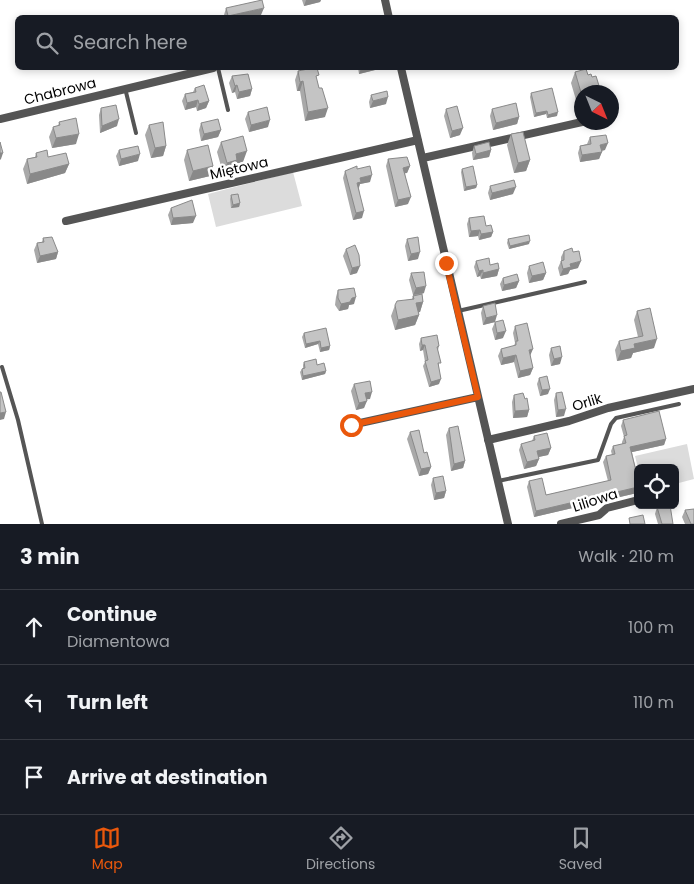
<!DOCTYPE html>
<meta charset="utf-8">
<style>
body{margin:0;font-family:Poppins,sans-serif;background:#20242c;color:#f1f3f6}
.controls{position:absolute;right:15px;bottom:15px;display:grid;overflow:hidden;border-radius:8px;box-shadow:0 2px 8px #0003}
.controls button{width:45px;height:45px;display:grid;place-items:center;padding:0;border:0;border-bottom:1px solid #363941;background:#171b24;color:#f1f3f6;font:25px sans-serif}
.compass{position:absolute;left:574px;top:85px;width:45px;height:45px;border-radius:50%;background:#171b24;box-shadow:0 2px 8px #0003;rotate:137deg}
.stop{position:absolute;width:15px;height:15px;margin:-11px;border:4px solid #ea580c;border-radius:50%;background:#fff}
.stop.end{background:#ea580c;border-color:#fff;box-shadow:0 1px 5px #0008}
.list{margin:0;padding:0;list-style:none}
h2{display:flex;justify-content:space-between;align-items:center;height:65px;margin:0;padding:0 20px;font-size:21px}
h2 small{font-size:16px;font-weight:400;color:#9ea1a6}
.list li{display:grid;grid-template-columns:32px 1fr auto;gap:15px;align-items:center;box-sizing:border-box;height:75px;padding:0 20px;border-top:1px solid #363941}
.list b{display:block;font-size:19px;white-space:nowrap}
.list p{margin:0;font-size:16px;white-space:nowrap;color:#9ea1a6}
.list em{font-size:16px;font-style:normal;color:#9ea1a6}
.icon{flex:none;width:28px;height:28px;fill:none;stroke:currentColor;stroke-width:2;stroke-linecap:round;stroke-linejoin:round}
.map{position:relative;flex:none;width:694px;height:524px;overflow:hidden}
.search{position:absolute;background:#171b24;box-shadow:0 2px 8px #0003;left:15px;right:15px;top:15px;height:55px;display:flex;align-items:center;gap:12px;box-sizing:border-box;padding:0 18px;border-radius:8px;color:#9ea1a6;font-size:19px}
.sheet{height:290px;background:#171b24}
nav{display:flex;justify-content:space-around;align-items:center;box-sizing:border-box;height:70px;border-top:1px solid #363941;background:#171b24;font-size:14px;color:#9ea1a6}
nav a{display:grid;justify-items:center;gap:2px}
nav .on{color:#ea580c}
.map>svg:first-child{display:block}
.green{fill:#dcdcdc}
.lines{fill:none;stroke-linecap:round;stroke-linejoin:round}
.lane{stroke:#555;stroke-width:4}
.street{stroke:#555;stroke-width:8}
.wall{fill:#a9a9a9}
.shaded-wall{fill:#898989}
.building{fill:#c4c4c4;stroke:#898989}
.route{stroke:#ea580c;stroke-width:6}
.labels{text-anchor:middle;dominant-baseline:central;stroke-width:5;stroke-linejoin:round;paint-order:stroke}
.street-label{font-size:14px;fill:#000;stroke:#fff}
</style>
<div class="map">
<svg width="694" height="524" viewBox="0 0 694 524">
<rect width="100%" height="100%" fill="#fff"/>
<!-- green -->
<path class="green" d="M293 172 302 206 216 227 208 194Z
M687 444 694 479 675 484V468H638L635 456Z"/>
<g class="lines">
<!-- lane -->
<path class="lane" d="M218 68 228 110
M125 88 136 133
M458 311 585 282
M2 367 18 420 42 524
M498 481 598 460 611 424 616 418 679 404"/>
<!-- street -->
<path class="street" d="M385 0 389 18
M401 68 508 524
M612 116 613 115
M0 119 213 68
M423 158 582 122
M66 221 418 140
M351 425 478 397
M488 440 569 421 608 408 694 389
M561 524 599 515 607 508 638 500"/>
</g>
<!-- wall -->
<path class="wall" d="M302 0H321L320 2 304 6Z
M226 8 261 15 250 18H224V15Z
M358 68H376L375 70 359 74Z
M298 71 317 81 325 117 305 121 300 91H297L295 80Z
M575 72 588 75 582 92V109L579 110 571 83Z
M232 76 252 89 250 96 237 99 235 92 232 93 229 83Z
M195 88 209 101 206 108 197 111 196 107 185 110 182 101 185 94 193 92Z
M531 93 557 116 547 118 546 114 534 117 530 97Z
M371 95 386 104 370 108 369 102Z
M101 108 117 126 100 133 99 115Z
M446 109 460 135 450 138 444 116Z
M492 109 519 117 517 124 493 130 490 116Z
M248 112 268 127 249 132 245 119Z
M59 122 76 144 52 148 49 137 53 127 58 126Z
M201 123 221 130 218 137 201 141 199 130Z
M149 125 166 146 163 156 151 158 145 135Z
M511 134 530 160 526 171 514 173 507 145Z
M590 137 605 150 602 151 599 159 580 162 578 153 580 146 587 144Z
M221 142 243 162 236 164 234 171 223 173 217 152Z
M474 146 491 150 489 157 473 160 472 153Z
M119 150 138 161 119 166 116 156Z
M187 150 210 176 189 181 184 160Z
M36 153 69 164 65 173 27 184 23 169 27 159 35 157Z
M388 159 410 166 407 173H405L408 204 395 207 386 166Z
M357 169 370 182 360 184 359 188 362 218 353 220 343 178 345 171Z
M462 169 477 185 476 188 464 191 461 172Z
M490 186 513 194 490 200 488 193Z
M231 195 240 203 239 207 231 208 230 199Z
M171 208 193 223 171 225 168 215Z
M469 218 486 226 493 232 491 237 479 240 478 236 469 237 467 224Z
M43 238 58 252 56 259 37 263 34 250 37 243 42 242Z
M407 239 418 259 408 261 405 246Z
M508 239 529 244 509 249 507 243Z
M346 249 357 273 350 275 343 256Z
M564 251 578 268 570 270 568 274 560 276 558 268 561 261V257Z
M476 261 490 265 499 269 497 276 481 279 480 276 477 277 474 267Z
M529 266 546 273 543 280 529 283 527 273Z
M411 273 424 293 422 294 423 302 420 312H418L419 315 415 325 395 330 391 316 395 305 412 299 413 295 409 280Z
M503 278 519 281 516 288 502 291 500 284Z
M338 290 354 304 349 305 348 309 339 311 335 305 336 297Z
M483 306 495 322 483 325 481 313Z
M637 311 654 348 633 353 631 358 617 361 615 350 619 341 638 337 634 320Z
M495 322 503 338 495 340 492 329Z
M515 326 530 356 533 368 530 375 518 378 514 362 501 365 498 356 501 349 514 346 515 343 513 333Z
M304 333 330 346 329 350 320 352 318 344 305 348 302 337Z
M421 338 439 346 438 350 439 368V384L429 387 423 366 425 362 423 350 420 351 419 344Z
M551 348 560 364 551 366 549 355Z
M304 362 317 365 326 371 325 374 302 380 300 372 302 369 303 368V365Z
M539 378 548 394 540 396 537 384Z
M354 384 370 399H366L364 408 356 410 351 391Z
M556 393 564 416 556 417 554 400Z
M514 395 525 399 529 410 527 417 513 418 512 402Z
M623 420 666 439 664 445 632 452 638 479 637 493 534 517 527 487 529 481 546 495 608 481 603 462 606 456 612 455 611 451 613 446 622 444V442L624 437 621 426Z
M449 428 465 461 463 468 451 471 446 435Z
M410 432 424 453 431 467 428 474 419 476 407 439Z
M534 436 551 448 548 455 538 457 539 459 536 466 524 469 519 450 521 444 532 441Z
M433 478 446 491 444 498 434 500 431 485Z
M657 507 673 524H658L655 514Z
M685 510 694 524H685L682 517Z"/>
<!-- shaded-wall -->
<path class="shaded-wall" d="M306 0H321L320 2 304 6Z
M264 8 261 15 250 18H227L228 16Z
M361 68H376L375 70 359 74Z
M303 81 300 91H297L300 82Z
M237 85 235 92 232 93 235 86Z
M252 89 250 96 237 99 239 92Z
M600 89 598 92H591L592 91Z
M388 97 386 104 370 108 373 101Z
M198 100 196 107 185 110 187 103Z
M209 101 206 108 197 111 199 104Z
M582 102V109L579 110Z
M328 108 325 117 305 121 308 112Z
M547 111 546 114 534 117 536 113Z
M558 112 557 116 547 118 548 115Z
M519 117 517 124 493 130 496 123Z
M119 119 117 126 100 133 102 126Z
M270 120 268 127 249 132 251 125Z
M463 128 460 135 450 138 452 131Z
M221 130 218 137 201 141 204 134Z
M79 134 76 144 52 148 56 138Z
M608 143 605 150 598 151 600 145Z
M166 146 163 156 151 158 155 148Z
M491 150 489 157 473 160 476 154Z
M247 151 243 162 236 164 234 171 223 173 227 163 236 154Z
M602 152 599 159 580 162 582 155Z
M0 153H3L1 159 0 160Z
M140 154 138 161 119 166 121 159Z
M530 160 526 171 514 173 518 163Z
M69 164 65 173 27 184 30 174Z
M213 166 210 176 189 181 193 171Z
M410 166 407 173 401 174 403 168Z
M372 175 370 182 360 184 358 189H355L360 178Z
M477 185 476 188 464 191 466 187Z
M516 187 513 194 490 200 492 193Z
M411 197 408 204 395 207 398 200Z
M240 203 239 207 231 208 233 205Z
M364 211 362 218 353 220 356 213Z
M196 216 193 223 171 225 173 218Z
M480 230 478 236 469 237 471 231Z
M493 232 491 237 479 240 481 234Z
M530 241 529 244 509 249 510 246Z
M58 252 56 259 37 263 40 256Z
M420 252 418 259 408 261 411 254Z
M581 261 578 268 570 270 568 274 560 276 563 269 570 264Z
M360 266 357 273 350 275 352 268Z
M499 269 497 276 481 279 483 273Z
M483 270 480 276 477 277 479 271Z
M546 273 543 280 529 283 532 276Z
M519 281 516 288 502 291 504 285Z
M426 286 424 293 413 295 416 288Z
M356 297 354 304 349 305 348 309 339 311 341 304 352 298Z
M423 302 420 312 412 314 416 303Z
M419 315 415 325 395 330 398 320Z
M497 315 495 322 483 325 486 318Z
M506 331 503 338 495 340 497 333Z
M657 339 654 348 633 353 631 358 617 361 621 351 634 344Z
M320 341 318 344 305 348 306 344Z
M422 345H425L423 350 420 351Z
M330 346 329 350 320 352 321 348Z
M533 349 530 356 529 350Z
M516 355 514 362 501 365 503 358Z
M562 357 560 364 551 366 554 359Z
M533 368 530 375 518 378 520 371Z
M326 371 325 374 302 380 303 376Z
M441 379 439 384 429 387 431 382Z
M550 389 548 394 540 396 542 390Z
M372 392 370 399 362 400 365 393Z
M367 401 364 408 356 410 359 403Z
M566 409 564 416 556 417 558 410Z
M529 410 527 417 513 418 515 411Z
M6 412 4 419 0 420V413Z
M666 439 664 445 628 453 630 447Z
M551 448 548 455 534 458 537 451Z
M539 459 536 466 524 469 527 462Z
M465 461 463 468 451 471 454 464Z
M431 467 428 474 419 476 421 469Z
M638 487 637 493 534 517 536 511Z
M446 491 444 498 434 500 436 493Z"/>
<!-- building -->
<path class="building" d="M262 0 264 8 228 16 226 8Z
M313 68H317L319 75 316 76 319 88H322L328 108 308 112 303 81 300 82 298 71Z
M586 69 588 75 591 74 592 77 596 76 600 89 592 91V92H582V96L575 72Z
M248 74 252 89 239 92 237 85 235 86 232 76Z
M204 85 209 101 199 104 198 100 187 103 185 94 196 92 195 88Z
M552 88 558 112 548 115 547 111 536 113 531 93Z
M387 91 388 97 373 101 371 95Z
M516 103 519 117 496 123 492 109Z
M116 105 119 119 102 126 101 108Z
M457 106 463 128 452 131 446 109Z
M267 107 270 120 251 125 248 112Z
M76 118 79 134 56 138 53 127 60 125 59 122Z
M218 119 221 130 204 134 201 123Z
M163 122 166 146 155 148 149 125Z
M523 132 530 160 518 163 511 134Z
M606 135 608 143 600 145 602 152 582 155 580 146 591 144 590 137Z
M243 136 247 151 236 154 237 160 227 163 221 142Z
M0 142 3 153H0Z
M489 142 491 150 476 154 474 146Z
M208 145 213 166 193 171 187 150Z
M138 146 140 154 121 159 119 150Z
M47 150 48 157 66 153 69 164 30 174 27 159 37 157 36 153Z
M407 157 410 166 403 168 411 197 398 200 388 159Z
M357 166V169L370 166 372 175 360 178 361 182 357 183 364 211 356 213 345 171Z
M473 166 477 185 466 187 462 169Z
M514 180 516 187 492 193 490 186Z
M238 194 240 203 233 205 231 195Z
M192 200 196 216 173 218 171 208Z
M484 216 486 226 491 225 493 232 481 234 480 230 471 231 469 218Z
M529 235 530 241 510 246 508 239Z
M52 237 58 252 40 256 37 243 44 242 43 238Z
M418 237 420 252 411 254 407 239Z
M355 245 359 255 360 266 352 268 346 249Z
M572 248 573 252 579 251 581 261 570 264 571 267 563 269 561 261 564 260V251Z
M489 258 490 265 498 263 499 269 483 273V270L479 271 476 261Z
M543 262 546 273 532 276 529 266Z
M424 272 426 286 416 288 411 273Z
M517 274 519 281 504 285 503 278Z
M354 288 356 297 352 298 350 302 341 304 338 298V290Z
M422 294 423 302 416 303 419 315 398 320 395 305 397 301 414 299 413 296Z
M495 303 497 315 486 318 483 306Z
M650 308 657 339 634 344 635 348 621 351 619 341 643 336 637 311Z
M503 320 506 331 497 333 495 322Z
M527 323 533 349 529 350 533 368 520 371 516 355 503 358 501 349 516 345V341H518L515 326Z
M326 328 330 346 321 348 320 341 306 344 304 333Z
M437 335 439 346 437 347 441 363H438L441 379 431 382 425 361 428 360 425 345H422L421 338Z
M560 346 562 357 554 359 551 348Z
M316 359 317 365 324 363 326 371 303 376 302 369 305 368 304 362Z
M547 376 550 389 542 390 539 378Z
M370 381 372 392 365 393 367 401 359 403 354 384Z
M0 392H1L6 412 0 413Z
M562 392 566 409 558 410 556 393Z
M523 393 525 399 527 398 529 410 515 411 514 395Z
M659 411 666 439 630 447 638 479V487L536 511 529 481 542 478 546 495 611 480 606 456 615 454 613 446 626 443 624 436 627 435 623 420Z
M458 426 465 461 454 464 449 428Z
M419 430 424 453 427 452 431 467 421 469 410 432Z
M547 433 551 448 537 451 539 459 527 462 521 444 535 440 534 436Z
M443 476 446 491 436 493 433 478Z
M665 505H670L673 524H662L657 507Z
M694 509V524H691L685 510Z
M643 515 645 524H630L629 518Z"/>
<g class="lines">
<!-- route -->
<path class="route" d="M351 425 478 397 446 263"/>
</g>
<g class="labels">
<!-- street labels -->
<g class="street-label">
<text transform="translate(60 91) rotate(-14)">Chabrowa</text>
<text transform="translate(239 168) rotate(-13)">Miętowa</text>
<text transform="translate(587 402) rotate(-17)">Orlik</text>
<text transform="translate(595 500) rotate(-18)">Liliowa</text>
</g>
</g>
</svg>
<div class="controls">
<button><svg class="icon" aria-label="locate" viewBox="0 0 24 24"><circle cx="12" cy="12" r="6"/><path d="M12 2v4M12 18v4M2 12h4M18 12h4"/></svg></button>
</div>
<svg class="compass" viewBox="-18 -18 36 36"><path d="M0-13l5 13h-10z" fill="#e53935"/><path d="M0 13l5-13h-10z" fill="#9ea1a6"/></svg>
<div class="stop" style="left:351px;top:425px"></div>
<div class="stop end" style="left:446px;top:263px"></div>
<div class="search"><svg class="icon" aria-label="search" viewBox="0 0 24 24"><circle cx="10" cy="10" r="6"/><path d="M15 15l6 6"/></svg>Search here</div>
</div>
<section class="sheet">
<h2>3 min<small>Walk · 210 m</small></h2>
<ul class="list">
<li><svg class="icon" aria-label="ahead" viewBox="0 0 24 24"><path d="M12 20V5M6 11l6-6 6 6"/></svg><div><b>Continue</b><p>Diamentowa</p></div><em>100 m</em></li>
<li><svg class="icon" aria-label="left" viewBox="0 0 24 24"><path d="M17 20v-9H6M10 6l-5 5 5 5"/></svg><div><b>Turn left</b></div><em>110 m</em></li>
<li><svg class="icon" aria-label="arrive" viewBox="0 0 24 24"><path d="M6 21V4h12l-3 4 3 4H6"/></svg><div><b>Arrive at destination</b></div></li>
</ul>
</section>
<nav>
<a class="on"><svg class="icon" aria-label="map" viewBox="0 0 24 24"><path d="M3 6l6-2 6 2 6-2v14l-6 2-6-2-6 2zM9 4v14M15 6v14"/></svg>Map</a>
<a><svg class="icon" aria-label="directions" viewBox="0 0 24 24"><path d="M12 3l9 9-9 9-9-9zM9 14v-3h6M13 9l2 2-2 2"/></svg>Directions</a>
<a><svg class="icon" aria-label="saved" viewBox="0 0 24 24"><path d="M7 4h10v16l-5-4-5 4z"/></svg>Saved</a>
</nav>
